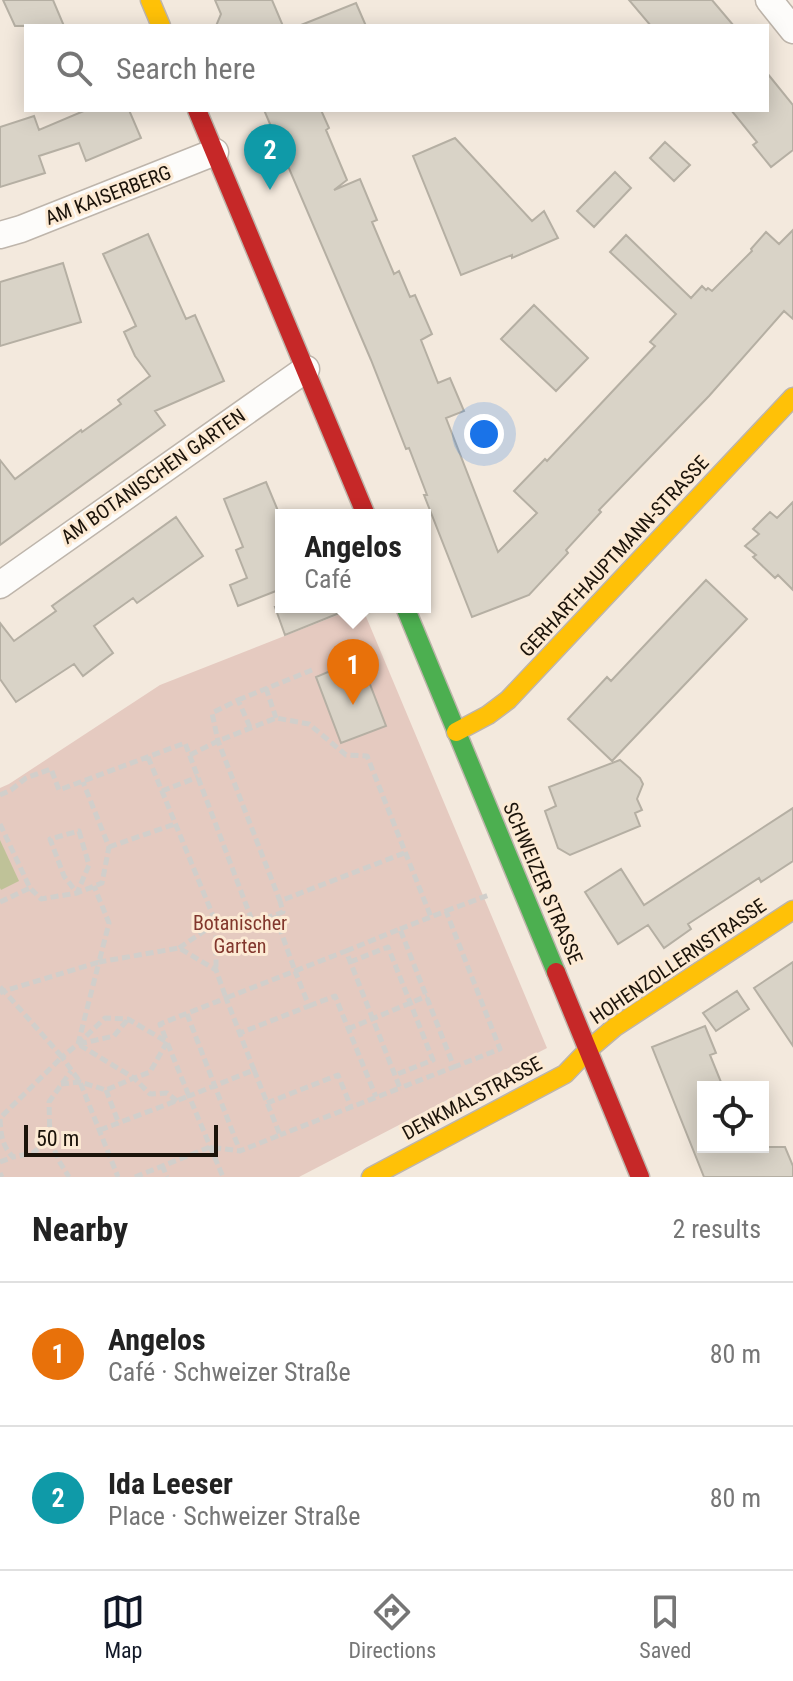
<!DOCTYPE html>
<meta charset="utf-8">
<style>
body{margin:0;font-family:"Roboto Condensed",sans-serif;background:#f6f6f6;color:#222}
.controls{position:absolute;right:24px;bottom:24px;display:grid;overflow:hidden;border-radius:0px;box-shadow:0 4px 20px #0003}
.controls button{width:72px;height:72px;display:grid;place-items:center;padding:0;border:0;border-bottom:2px solid #e0e0e0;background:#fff;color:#222;font:40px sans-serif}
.scale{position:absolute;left:24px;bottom:20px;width:194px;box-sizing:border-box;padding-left:8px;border:4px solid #1b130a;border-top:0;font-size:22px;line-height:28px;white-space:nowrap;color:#1b130a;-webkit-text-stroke:6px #fcead4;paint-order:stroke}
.you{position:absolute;left:484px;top:434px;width:28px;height:28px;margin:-20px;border:6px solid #fff;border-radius:50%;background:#1a73e8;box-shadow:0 0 0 12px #1a73e833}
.badge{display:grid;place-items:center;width:52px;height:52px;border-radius:50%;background:#111827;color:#fff;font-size:26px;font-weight:700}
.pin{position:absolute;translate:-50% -66px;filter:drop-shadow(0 2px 4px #0008)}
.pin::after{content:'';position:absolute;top:42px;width:28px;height:24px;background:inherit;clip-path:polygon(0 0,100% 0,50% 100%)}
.popup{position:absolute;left:275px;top:509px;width:156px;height:104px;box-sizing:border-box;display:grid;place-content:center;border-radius:0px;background:#fff;filter:drop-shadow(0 2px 6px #0005);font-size:26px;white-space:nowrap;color:#767676}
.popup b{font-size:30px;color:#222}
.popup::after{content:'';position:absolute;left:50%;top:100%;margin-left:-16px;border:16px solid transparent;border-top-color:#fff}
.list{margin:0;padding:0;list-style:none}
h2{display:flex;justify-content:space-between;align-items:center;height:104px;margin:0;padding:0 32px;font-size:34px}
h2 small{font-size:26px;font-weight:400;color:#767676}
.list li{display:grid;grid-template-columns:52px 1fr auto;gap:24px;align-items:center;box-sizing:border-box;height:144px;padding:0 32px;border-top:2px solid #e0e0e0}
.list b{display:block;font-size:30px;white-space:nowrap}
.list p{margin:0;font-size:26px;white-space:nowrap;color:#767676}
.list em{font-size:26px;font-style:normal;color:#767676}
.icon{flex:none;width:44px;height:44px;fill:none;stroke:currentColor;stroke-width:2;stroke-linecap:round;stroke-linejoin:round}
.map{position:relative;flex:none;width:793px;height:1177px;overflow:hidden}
.search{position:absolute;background:#fff;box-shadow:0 4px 20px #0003;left:24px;right:24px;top:24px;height:88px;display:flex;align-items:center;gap:20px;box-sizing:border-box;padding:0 28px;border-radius:0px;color:#767676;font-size:30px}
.sheet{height:392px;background:#fff}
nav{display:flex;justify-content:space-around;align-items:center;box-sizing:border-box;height:112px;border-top:2px solid #e0e0e0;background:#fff;font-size:22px;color:#767676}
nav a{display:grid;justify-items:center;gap:4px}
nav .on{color:#111827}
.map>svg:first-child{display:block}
.green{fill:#e5cac0}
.water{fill:#bfc298}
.building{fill:#d9d3c7;stroke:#b5afa3;stroke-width:2}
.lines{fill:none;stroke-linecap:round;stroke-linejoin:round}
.street-casing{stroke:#beb5ab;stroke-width:29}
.fast-casing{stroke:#beb5ab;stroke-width:21}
.slow-casing{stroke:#beb5ab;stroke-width:21}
.jam-casing{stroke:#beb5ab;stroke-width:21}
.path{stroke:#d1cfcb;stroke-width:5;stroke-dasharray:8 4;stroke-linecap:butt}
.street{stroke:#fdfcfa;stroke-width:26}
.fast{stroke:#4caf50;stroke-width:18}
.slow{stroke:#ffc107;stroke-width:18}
.jam{stroke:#c62828;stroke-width:18}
.labels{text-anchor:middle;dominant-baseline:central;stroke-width:6;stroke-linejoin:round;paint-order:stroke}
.street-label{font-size:20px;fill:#1b130a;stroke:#fcead4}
.park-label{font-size:20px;fill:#82372d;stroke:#fcead4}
</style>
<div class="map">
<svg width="793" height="1177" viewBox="0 0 793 1177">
<rect width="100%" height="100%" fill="#f3e9dd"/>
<!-- green -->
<path class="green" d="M358 607H362L547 1048 299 1177H0V788L9 784 160 685Z"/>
<!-- water -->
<path class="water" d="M0 840 19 881 1 890 0 888Z"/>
<!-- building -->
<path class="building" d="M3 0H53L64 26H15Z
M215 0H272L283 26H216L221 14Z
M629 0H712L734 26H651Z
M356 3 366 26H301V25Z
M767 73 793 105V150L771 167 753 145 757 142 731 110H767Z
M86 110H129L141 138 86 161 79 143 39 156 45 173 0 187V127L34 116 39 130Z
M264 110H321L329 128 326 130 347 180 334 190 360 179 377 220 372 222 394 274 399 271 410 297 415 295 432 334 421 340 438 383 450 378 464 411 446 418 498 552 537 513 514 491 545 459 547 461 655 346 650 342 676 314 610 252 626 235 691 298 702 286 706 290 708 288 712 291 752 251 751 249 766 232 779 244 793 230V319L784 311 709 396 599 510 601 512 566 550 568 553 529 595 472 617 424 495H427L409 448 406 449 371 360Z
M455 138 532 221 544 211 558 238 512 258V255L461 275 413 156Z
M665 142 690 165 674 181 650 158Z
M615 172 631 188 594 227 577 211Z
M148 234 186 319 195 315 224 381 155 411 165 425 0 545V460L15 479 81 430 82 432 121 404 118 400 150 376 135 356 124 332 136 326 103 254Z
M63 263 81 322 0 346V282Z
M534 305 588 358 556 391 501 339Z
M266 482 281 518V589L238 606 230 585 247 578 236 550 243 547 224 499Z
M793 502V590L778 575 775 578 753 557 756 555 745 546 759 534 753 529 770 512 777 518Z
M176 517 203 556 137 603 133 598 94 626 113 653 83 676 74 664 16 702 0 679V623L14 641 56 611 52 606Z
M706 580 747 619 612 761 568 719 607 677 611 681Z
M275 607H352V608L285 635Z
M335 669 341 683 366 674 386 726 341 743 316 677Z
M620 760 640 778 643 784 637 799 642 810 635 813 640 826 570 855 558 848 545 811 556 806 549 787Z
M793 808V861L761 882 759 878 688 924 691 929 664 948 648 925 618 944 585 892 621 869 644 905Z
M793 962V1046L754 988Z
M737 991 749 1009 716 1031 703 1013Z
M705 1026 716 1053 710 1055 723 1087H703V1147H785L793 1166V1177H704L652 1047Z"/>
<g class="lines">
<!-- street casing -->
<g class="street-casing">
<path id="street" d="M769 0 793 30
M0 235 21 229 215 152
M0 585 306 369"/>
</g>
<!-- fast casing -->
<g class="fast-casing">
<path id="fast" d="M405 607 556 972"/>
</g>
<!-- slow casing -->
<g class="slow-casing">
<path id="slow" d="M150 0 161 26
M456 732 488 715 508 700 793 397
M371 1177 565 1074 588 1050 615 1027 793 910"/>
</g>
<!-- jam casing -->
<g class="jam-casing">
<path id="jam" d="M197 110 366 515
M556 972 640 1177"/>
</g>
<!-- path -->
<path class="path" d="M266 688 276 718
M238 700 312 670
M250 727 238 700 212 713 218 741 280 901 407 852
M190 755 218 741 276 718 309 724 346 755 367 756 431 917
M148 757 216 923V970
M162 791 198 777
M0 795 11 790 26 778 51 769 59 790 185 743 253 923 283 912 280 901
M0 824 30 888 41 899 77 893 102 883 109 847 83 782
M79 831 89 865 77 893 64 876 50 839Z
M109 847 175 824
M0 902 30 888
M446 911 489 895
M275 915 295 971 346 951 400 1088 280 1135
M400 929 446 911 500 1049 454 1067
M179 948 216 923H253
M346 951 400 929 454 1067 400 1088
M350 962 388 947 433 1060 395 1075
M0 987 4 991 99 962 109 923 94 886
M0 993 4 991 62 1057 0 1118
M309 1006 335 996 376 1097
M187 1014 240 1151
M348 1029 427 996
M78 1044 99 962 179 948 216 970 226 998 295 971 309 1006 240 1033
M79 1044 114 1036 128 1019
M61 1084 80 1082 106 1090 134 1078 78 1044
M106 1090 119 1124
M177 1101 167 1093 150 1094 134 1078 150 1072 167 1042 160 1024 226 998 254 1070
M267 1103 338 1075 351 1107
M0 1119C1 1135 2 1146 13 1157L33 1153 50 1139 59 1161 69 1177
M100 1130 189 1096 167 1042 128 1019 105 1018 78 1044 62 1057 80 1082 118 1177
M50 1139 49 1102 71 1071
M0 1162 13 1157
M162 1165 167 1177
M0 1173 2 1177
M135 1177 210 1147 240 1151 280 1135 254 1070 189 1096 223 1177"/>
<!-- street -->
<use href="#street" class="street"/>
<!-- fast -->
<use href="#fast" class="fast"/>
<!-- slow -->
<use href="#slow" class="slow"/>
<!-- jam -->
<use href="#jam" class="jam"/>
</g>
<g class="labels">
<!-- street labels -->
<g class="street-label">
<text transform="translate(108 195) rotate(-21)">AM KAISERBERG</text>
<text transform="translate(153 476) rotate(-35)">AM BOTANISCHEN GARTEN</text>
<text transform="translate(614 556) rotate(-47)">GERHART-HAUPTMANN-STRASSE</text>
<text transform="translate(543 883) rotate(67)">SCHWEIZER STRASSE</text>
<text transform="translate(678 961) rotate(-34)">HOHENZOLLERNSTRASSE</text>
<text transform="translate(472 1098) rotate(-28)">DENKMALSTRASSE</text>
</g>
<!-- park labels -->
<g class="park-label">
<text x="240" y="923">Botanischer<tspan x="240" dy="23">Garten</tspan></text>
</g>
</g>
</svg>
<div class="controls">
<button><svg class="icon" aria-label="locate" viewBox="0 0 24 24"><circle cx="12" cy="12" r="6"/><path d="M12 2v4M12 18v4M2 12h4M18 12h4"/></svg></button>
</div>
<div class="scale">50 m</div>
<div class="you"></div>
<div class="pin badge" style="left:353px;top:705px;background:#e8710a">1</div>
<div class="popup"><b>Angelos</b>Café</div>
<div class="pin badge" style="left:270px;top:190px;background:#0f9aa8">2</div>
<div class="search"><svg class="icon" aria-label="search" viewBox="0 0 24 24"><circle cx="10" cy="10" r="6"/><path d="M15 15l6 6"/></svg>Search here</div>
</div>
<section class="sheet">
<h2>Nearby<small>2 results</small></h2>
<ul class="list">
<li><span class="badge" style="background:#e8710a">1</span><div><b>Angelos</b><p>Café · Schweizer Straße</p></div><em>80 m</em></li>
<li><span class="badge" style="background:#0f9aa8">2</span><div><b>Ida Leeser</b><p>Place · Schweizer Straße</p></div><em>80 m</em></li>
</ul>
</section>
<nav>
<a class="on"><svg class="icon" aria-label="map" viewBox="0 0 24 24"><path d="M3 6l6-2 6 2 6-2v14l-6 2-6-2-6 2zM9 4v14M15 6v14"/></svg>Map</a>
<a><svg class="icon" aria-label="directions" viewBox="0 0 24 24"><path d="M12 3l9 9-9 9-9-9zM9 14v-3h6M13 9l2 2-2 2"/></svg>Directions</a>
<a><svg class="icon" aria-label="saved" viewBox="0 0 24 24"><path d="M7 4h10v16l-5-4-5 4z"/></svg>Saved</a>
</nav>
